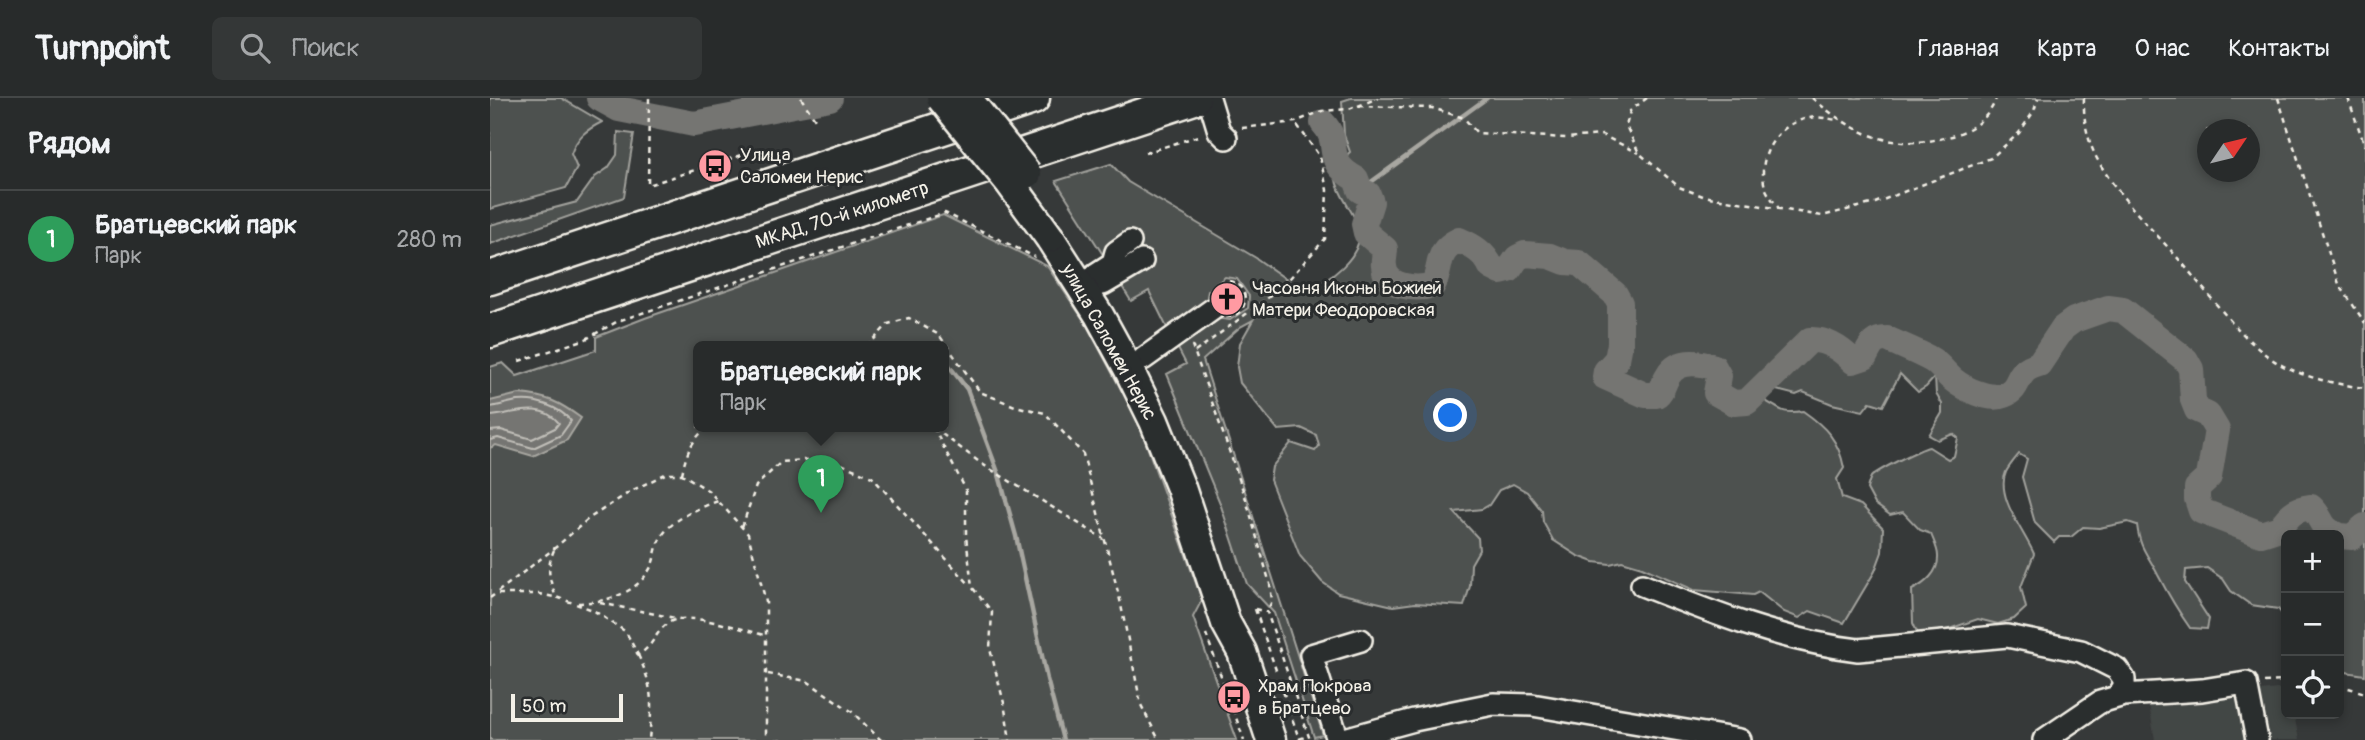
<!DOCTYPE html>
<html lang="ru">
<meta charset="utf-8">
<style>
body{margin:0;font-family:Pangolin,sans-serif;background:#343737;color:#f1f3f6}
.controls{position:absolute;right:21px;bottom:21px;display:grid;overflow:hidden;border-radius:10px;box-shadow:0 4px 10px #0003}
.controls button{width:63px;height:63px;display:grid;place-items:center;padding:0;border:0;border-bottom:2px solid #444747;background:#282b2b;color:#f1f3f6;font:35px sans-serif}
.compass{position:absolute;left:1707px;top:21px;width:63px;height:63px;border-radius:50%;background:#282b2b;box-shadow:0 4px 10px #0003;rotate:55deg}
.scale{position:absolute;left:21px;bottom:18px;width:112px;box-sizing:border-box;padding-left:7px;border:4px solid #f4f1e8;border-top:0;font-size:19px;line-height:24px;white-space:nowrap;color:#f4f1e8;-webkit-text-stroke:5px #2a2d2e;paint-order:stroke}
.you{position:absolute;left:961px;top:318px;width:24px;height:24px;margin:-18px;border:5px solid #fff;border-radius:50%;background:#1a73e8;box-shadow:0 0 0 10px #1a73e833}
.badge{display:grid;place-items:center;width:46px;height:46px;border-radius:50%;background:#8bbbb9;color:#fff;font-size:23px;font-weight:700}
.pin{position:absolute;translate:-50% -58px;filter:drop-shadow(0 2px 4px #0008)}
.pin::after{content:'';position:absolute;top:37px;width:24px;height:21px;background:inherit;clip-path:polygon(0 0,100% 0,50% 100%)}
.popup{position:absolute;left:203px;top:243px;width:256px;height:91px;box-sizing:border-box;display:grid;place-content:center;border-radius:10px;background:#282b2b;filter:drop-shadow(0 2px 5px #0005);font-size:23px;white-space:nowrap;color:#a5a7a9}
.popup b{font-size:26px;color:#f1f3f6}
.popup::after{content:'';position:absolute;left:50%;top:100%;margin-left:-14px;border:14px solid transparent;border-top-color:#282b2b}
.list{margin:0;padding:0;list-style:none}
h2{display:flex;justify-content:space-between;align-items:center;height:91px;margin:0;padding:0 28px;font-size:30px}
h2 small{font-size:23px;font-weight:400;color:#a5a7a9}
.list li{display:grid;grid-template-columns:46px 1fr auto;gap:21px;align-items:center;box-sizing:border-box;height:98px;padding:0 28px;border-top:2px solid #444747}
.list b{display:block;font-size:26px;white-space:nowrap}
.list p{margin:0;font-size:23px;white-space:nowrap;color:#a5a7a9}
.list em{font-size:23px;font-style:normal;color:#a5a7a9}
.icon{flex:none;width:38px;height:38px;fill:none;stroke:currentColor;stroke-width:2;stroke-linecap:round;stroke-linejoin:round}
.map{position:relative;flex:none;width:1875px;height:642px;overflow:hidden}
header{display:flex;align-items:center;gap:42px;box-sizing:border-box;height:98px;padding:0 35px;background:#282b2b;border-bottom:2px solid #444747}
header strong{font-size:33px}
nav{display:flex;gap:38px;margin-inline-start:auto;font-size:24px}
.search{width:490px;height:63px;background:#343737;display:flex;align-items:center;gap:18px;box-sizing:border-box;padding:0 24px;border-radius:10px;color:#a5a7a9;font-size:26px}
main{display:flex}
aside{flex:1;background:#282b2b}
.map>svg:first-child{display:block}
.built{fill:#434645}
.green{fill:#4e514f;stroke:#a1a19c;stroke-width:2;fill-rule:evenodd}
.water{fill:#757572;stroke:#a8a7a1;stroke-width:2}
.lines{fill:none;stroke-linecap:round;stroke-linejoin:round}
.shore{stroke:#c1bfb9;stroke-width:2}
.stream{stroke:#a8a7a1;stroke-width:4.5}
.river{stroke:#757572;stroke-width:26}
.minor-casing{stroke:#f4f1e8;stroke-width:26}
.major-casing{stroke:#f4f1e8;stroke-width:33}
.highway-casing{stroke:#f4f1e8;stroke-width:37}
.path{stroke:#f4f1e8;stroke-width:2.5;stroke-dasharray:5 5;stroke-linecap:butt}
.minor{stroke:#2a2d2e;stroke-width:21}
.major{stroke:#2a2d2e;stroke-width:28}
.highway{stroke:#2a2d2e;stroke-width:32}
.major-bridge-casing{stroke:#f4f1e8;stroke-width:33;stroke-linecap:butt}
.major-bridge{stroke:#2a2d2e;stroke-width:28}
.labels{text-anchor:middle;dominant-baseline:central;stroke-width:6;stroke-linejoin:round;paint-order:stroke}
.poi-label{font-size:19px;fill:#f4f1e8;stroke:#2a2d2e;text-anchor:start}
.street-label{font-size:19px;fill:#f4f1e8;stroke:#2a2d2e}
</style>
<header>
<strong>Turnpoint</strong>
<div class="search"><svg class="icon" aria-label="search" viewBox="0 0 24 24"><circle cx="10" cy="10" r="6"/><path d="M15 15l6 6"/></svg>Поиск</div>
<nav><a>Главная</a><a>Карта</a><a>О нас</a><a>Контакты</a></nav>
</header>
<main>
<aside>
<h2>Рядом<small></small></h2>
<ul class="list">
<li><span class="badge" style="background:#2e9e5b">1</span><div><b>Братцевский парк</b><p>Парк</p></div><em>280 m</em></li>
</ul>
</aside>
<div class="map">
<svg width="1875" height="642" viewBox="0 0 1875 642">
<rect width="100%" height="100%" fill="#363939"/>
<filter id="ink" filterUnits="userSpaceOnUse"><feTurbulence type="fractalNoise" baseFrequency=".0143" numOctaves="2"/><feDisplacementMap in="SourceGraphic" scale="14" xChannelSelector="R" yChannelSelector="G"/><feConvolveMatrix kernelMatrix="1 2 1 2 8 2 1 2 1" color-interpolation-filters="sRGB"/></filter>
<g filter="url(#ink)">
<!-- built -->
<path class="built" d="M1796 590V616H1804L1809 642H1665L1659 606Z"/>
<!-- green -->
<path class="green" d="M0 0H71L112 24C96 32 87 39 81 56L87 70 76 90 0 111Z
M861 0H1875V577L1849 573V437H1796V521L1788 511 1761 507 1741 493 1733 481 1717 470 1696 472 1695 484 1719 521 1717 531 1700 530C1688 513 1678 496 1668 477 1658 456 1650 452 1647 427L1638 424 1609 430 1593 429 1581 439H1569L1564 444 1545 425 1532 379 1537 361 1529 356C1525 361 1519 368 1516 374 1505 398 1535 435 1544 456L1531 489 1536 510 1524 521 1508 526 1488 521 1430 541 1423 525 1422 492C1435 486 1449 474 1448 458 1448 451 1443 442 1441 436L1430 432 1413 414 1400 417 1385 406 1377 391C1378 387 1379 383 1381 379 1386 373 1430 351 1439 349L1458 361 1464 358 1468 340 1463 336 1448 342 1439 337 1452 315V306L1446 296 1445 279 1436 289 1428 294 1410 276 1393 308 1380 304 1373 313 1342 306 1313 294 1306 297 1267 287 1249 294C1256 297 1264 298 1271 301 1290 309 1288 317 1313 313 1336 329 1349 343 1354 370L1347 381 1352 400 1371 407 1393 430 1392 454 1385 473 1354 525 1320 513 1309 520 1294 514 1269 494 1263 497 1204 492 1152 469 1132 463 1120 466 1104 464 1088 458 1063 442 1053 424 1052 413 1037 394 1023 386 1009 392 999 407 992 411 964 414 988 440 989 452 981 466 980 488 974 508 925 505 903 508 848 495 832 484 810 458 780 382 782 369 801 345 825 353 829 348 826 337 811 330 788 332 750 285 747 269 750 245 763 222 750 229 713 262 833 637 824 639 784 515 757 486 730 405 677 276 696 266 684 243 724 220 740 222 758 210 759 198 747 181 735 179 718 193 715 209 681 238 659 193 641 203 628 182 655 164 640 140 617 163 566 83 621 66 638 84 766 160 810 191V195C835 186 880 157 867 125 856 99 829 78 860 54L854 37 852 3ZM1717 32H1759V74H1717Z
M128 34 144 36 134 99 0 146V127L87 104 105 79 118 70 127 57Z
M453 117 557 168 595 224 648 323 712 502 703 519 747 642H0V269L13 265 27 278 106 252V239L155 220ZM208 249H453V329H208Z
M737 184 743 185 754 200 753 208 739 218 731 217 749 203 739 189 720 202 722 195Z"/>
<!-- water -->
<path class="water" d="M29 296C57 298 69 304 91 320L77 342 43 358 6 347 0 350V303Z"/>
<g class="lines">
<!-- shore -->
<path class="shore" d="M0 309C10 308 19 304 28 303 47 301 69 309 81 323L71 337 43 350 8 340 0 342
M0 318C23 316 51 303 69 325L65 330 42 341 11 332 0 333"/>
<!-- stream -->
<path class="stream" d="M870 92 997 0
M444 246 446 249
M453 260 477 291 509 377 526 438 557 581 573 642"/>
<!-- river -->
<path class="river" d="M109 0 129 11 204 26 340 0
M833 25C853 46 831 62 866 81L870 92 878 96 881 104 874 126 876 135 895 151C895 156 893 163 894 168 895 190 927 192 943 187 953 168 944 154 969 142 983 148 995 155 1001 169L1011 174 1019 172 1027 160 1035 156 1060 158 1075 164 1089 165 1125 196 1130 205V246L1127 261 1116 273 1115 279 1155 297H1167C1174 291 1173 285 1178 278 1188 261 1208 264 1224 269L1229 278 1226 295 1244 305 1257 304 1320 242C1337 241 1351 251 1363 263L1375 259C1381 247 1383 241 1397 241 1412 248 1428 254 1442 262 1450 267 1455 275 1462 281 1474 291 1499 303 1514 297 1534 289 1522 273 1549 266L1573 230 1584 222 1618 210 1633 212 1696 262 1701 271 1703 302 1707 312 1718 317 1727 332 1719 379 1707 390V401L1711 413 1771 436 1790 430C1799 417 1804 411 1821 409 1834 421 1828 429 1847 437
M1849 438 1862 439 1875 428"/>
<!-- minor casing -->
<g class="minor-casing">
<path id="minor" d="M719 0 729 33 736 40
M606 176 623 165 626 154 640 144
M613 186 652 163
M653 261 723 211
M1152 487C1222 515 1293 543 1368 552L1517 538 1591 553 1627 571 1634 581V589L1627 599
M848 642 821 557 871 542
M851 642 924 622 1003 606 1042 607 1250 642
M1554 642 1610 604 1634 597 1712 592 1756 585 1767 642"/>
</g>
<!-- major casing -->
<g class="major-casing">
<path id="major" d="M560 140 609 217 638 270 664 323 691 390 736 525 752 554 781 642"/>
</g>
<!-- highway casing -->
<g class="highway-casing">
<path id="highway" d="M0 180 543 0
M0 233 704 0"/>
</g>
<!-- path -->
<path class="path" d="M159 0 158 87 271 51
M311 0 327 24
M1157 0 1140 13 1136 28 1149 55 1189 89 1213 98 1332 118 1385 105 1501 60 1529 35 1544 13 1548 0
M1322 0C1367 38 1403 54 1462 38 1481 32 1500 20 1506 0
M1594 0C1593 23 1598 46 1610 66 1629 99 1660 129 1685 157 1714 189 1751 243 1788 265 1815 280 1845 286 1875 290
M1788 0 1849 186 1875 225
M1858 0 1875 48
M868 8 888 0
M752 30 805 24 832 13 859 11 866 8 942 10 974 20 987 35 1076 40 1112 37 1149 55
M655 55 711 37
M1290 112C1285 105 1278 97 1275 89 1266 58 1288 24 1320 20 1328 18 1339 21 1348 22
M719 201a18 18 0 1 1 36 0a18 18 0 1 1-36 0Z
M702 247 755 398 780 486 782 503 777 514
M377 249 398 226 419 220 449 237 490 294 525 308 555 315 593 356 630 502 651 607 669 642
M705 254 791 190 835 141 837 92 830 59 805 24
M29 263 96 241 128 223 455 115 545 159
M443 329 476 392V438L482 489 502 514 500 551 514 605 520 642
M444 330 492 366 614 441
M192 376C196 356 201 343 217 329
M252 429 266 388 291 364 337 360 382 379 480 487
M64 452C56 470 59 481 66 499L103 512 136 534 148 557C164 548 165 534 178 525 197 512 255 532 277 538
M8 496H49L64 499
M0 500 66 449 98 421 143 392 175 376H192L219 393 258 436 276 504V642
M88 505C117 504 148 496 162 467 165 459 166 449 170 441 180 422 208 410 228 403
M110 505 190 521
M765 511 777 514 820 642
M765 511 787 575
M716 536 754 642
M148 557C164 589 162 608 159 642
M278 576 317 583 361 613 391 642
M790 584 809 641 818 638
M1774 584 1796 583
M1849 587 1875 595"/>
<!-- minor -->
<use href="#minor" class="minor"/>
<!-- major -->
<use href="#major" class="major"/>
<!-- highway -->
<use href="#highway" class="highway"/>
<!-- major-bridge casing -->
<g class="major-bridge-casing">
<path id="major-bridge" d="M451 0 520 85 560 140
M477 0 537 76"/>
</g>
<!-- major-bridge -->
<use href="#major-bridge" class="major-bridge"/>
</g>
</g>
<!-- icons -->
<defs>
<g id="bus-disc" transform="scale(1.75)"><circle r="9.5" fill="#ff9aa2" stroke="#2a2d2e"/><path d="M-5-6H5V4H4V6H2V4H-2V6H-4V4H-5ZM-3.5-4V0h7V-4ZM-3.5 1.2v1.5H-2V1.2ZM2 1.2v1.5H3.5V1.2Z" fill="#111"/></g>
<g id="church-disc" transform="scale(1.75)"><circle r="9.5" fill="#ff9aa2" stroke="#2a2d2e"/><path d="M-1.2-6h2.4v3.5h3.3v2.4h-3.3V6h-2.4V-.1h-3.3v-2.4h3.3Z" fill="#111"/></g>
</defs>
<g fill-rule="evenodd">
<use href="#bus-disc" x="225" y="68"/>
<use href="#church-disc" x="737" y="201"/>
<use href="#bus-disc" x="744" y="599"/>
</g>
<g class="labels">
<!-- poi labels -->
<g class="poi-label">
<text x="250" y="57">Улица<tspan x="250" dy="22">Саломеи Нерис</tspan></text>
<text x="762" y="190">Часовня Иконы Божией<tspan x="762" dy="22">Матери Феодоровская</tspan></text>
<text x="768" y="588">Храм Покрова<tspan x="768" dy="22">в Братцево</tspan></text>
</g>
<!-- street labels -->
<g class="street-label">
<text transform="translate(352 117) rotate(-18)">МКАД, 70-й километр</text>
<text transform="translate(619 244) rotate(61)">улица Саломеи Нерис</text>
</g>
</g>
</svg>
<div class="controls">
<button>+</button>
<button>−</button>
<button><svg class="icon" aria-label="locate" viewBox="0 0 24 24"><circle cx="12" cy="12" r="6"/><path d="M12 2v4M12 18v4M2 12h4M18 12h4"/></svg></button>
</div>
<svg class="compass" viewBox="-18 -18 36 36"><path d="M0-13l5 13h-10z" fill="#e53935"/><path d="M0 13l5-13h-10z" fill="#a5a7a9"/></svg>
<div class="scale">50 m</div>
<div class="you"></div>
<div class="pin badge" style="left:331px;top:415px;background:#2e9e5b">1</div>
<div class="popup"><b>Братцевский парк</b>Парк</div>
</div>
</main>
